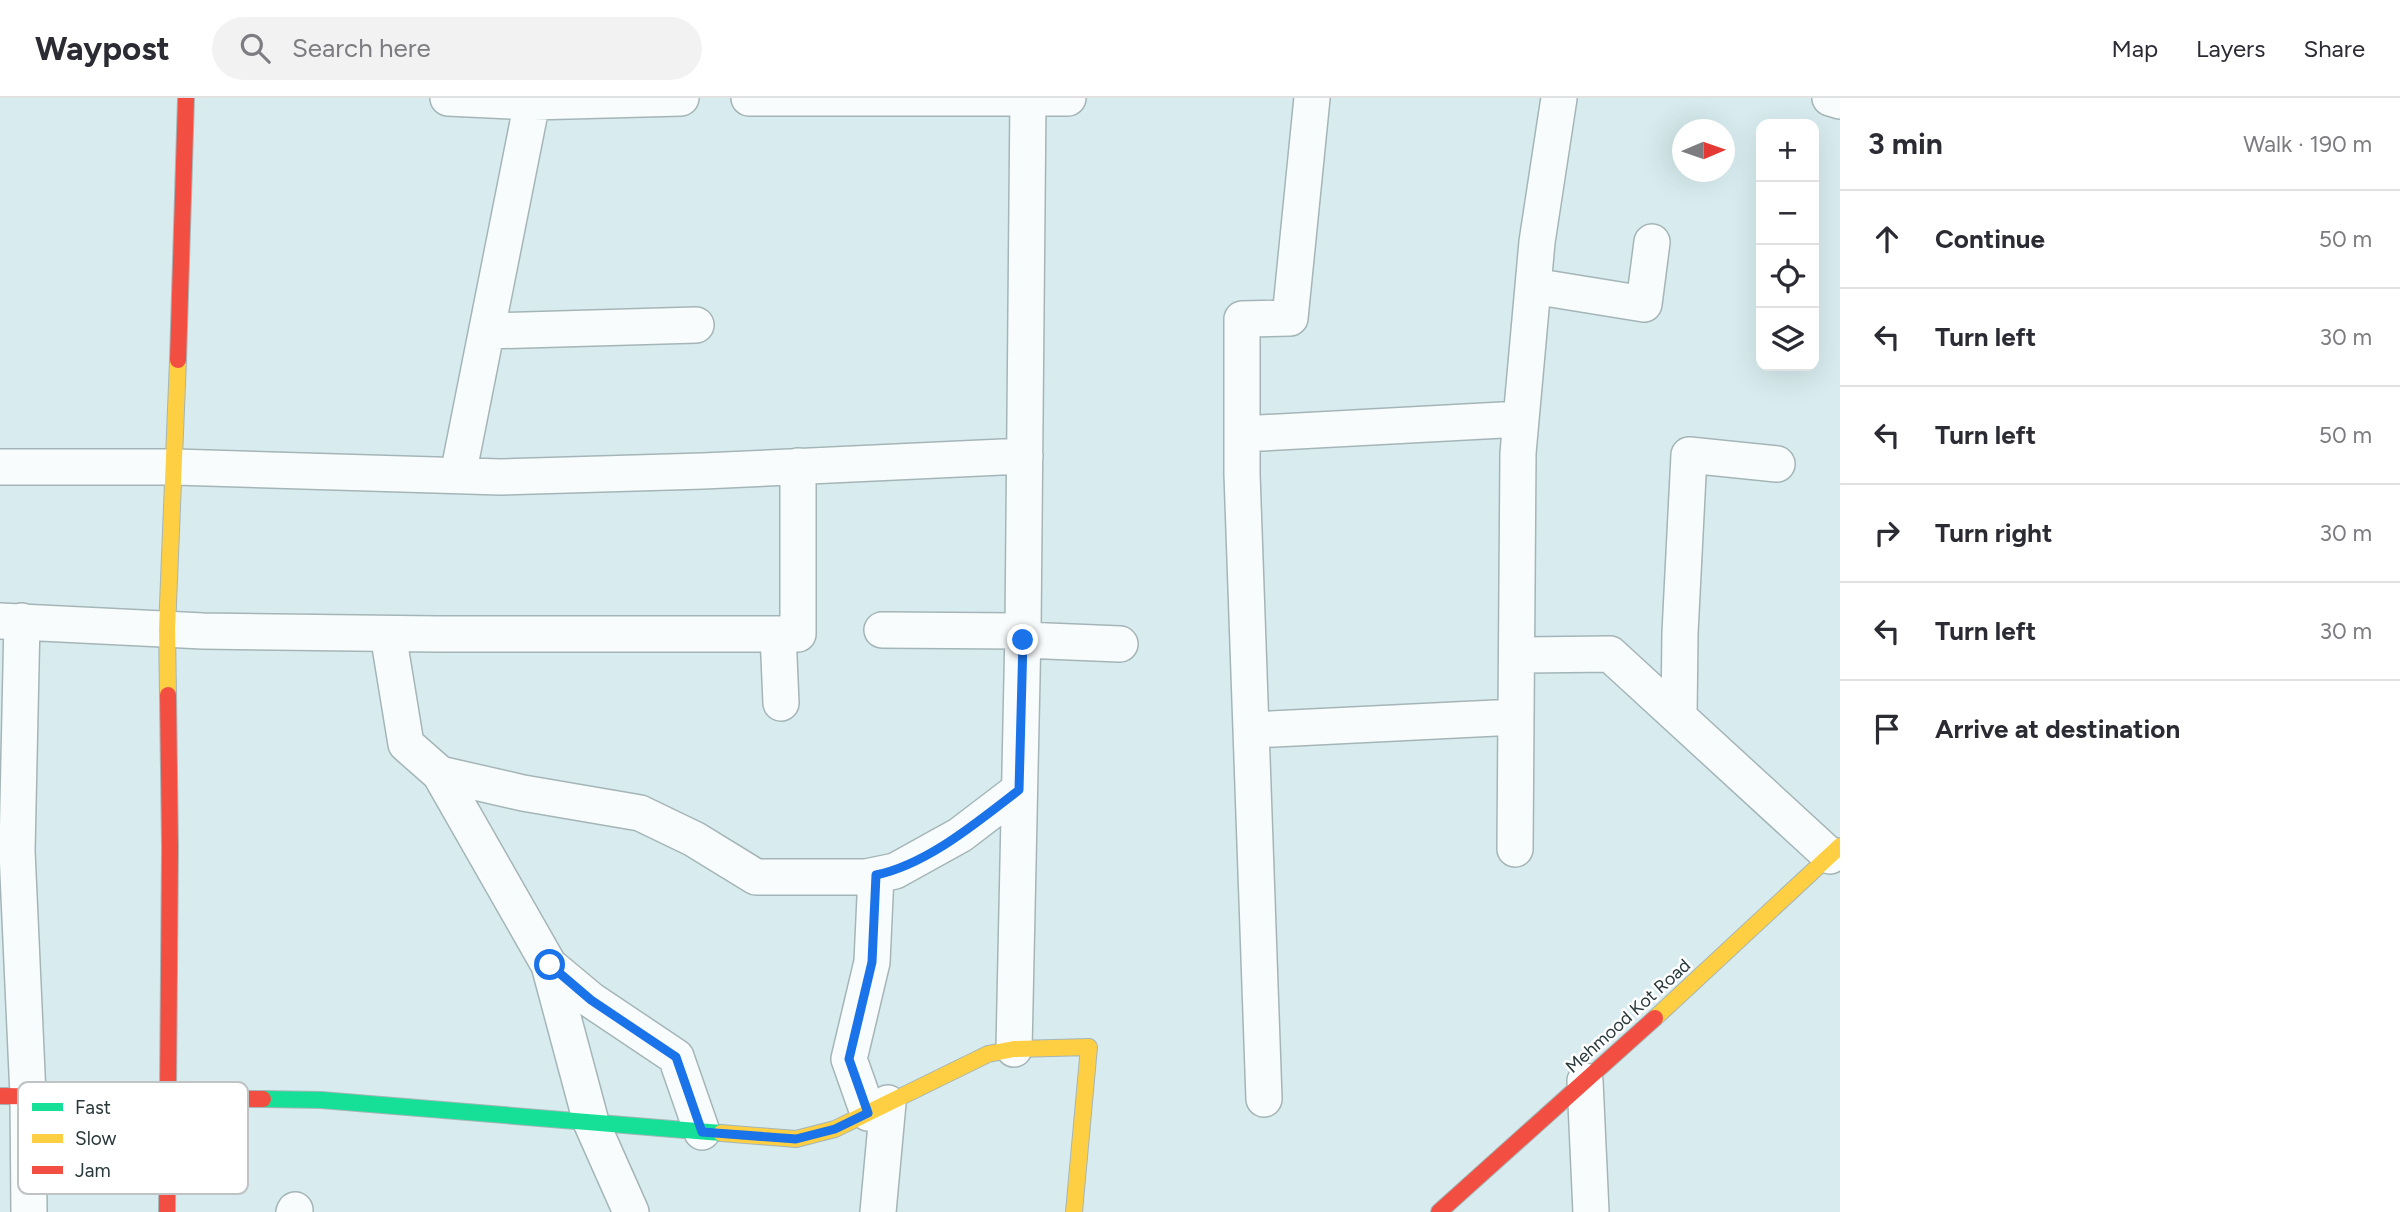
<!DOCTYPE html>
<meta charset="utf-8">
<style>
body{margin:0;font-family:Figtree,sans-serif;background:#f2f2f3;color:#2b2b33}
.controls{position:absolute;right:21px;top:21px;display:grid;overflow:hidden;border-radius:14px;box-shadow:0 7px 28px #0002}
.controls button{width:63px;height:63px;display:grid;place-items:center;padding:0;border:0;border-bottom:2px solid #e1e1e2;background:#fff;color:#2b2b33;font:35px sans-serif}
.compass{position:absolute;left:1672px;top:21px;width:63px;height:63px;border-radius:50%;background:#fff;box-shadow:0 7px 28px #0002;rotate:88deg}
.stop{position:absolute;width:21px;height:21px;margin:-16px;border:5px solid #1a73e8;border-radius:50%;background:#fff}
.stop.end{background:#1a73e8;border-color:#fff;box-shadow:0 2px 7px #0008}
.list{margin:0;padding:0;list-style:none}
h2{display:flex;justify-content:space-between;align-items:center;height:91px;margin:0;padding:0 28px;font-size:30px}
h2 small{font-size:23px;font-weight:400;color:#7c7c81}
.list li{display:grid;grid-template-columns:46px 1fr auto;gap:21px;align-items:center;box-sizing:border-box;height:98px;padding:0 28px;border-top:2px solid #e1e1e2}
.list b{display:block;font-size:26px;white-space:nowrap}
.list em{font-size:23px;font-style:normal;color:#7c7c81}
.icon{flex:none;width:38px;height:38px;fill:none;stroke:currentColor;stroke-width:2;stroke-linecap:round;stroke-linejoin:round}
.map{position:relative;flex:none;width:1840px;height:1114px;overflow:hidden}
header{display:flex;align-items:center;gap:42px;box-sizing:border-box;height:98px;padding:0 35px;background:#fff;border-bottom:2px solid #e1e1e2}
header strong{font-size:33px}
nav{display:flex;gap:38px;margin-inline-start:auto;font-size:24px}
.search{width:490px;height:63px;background:#f2f2f3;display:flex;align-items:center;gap:18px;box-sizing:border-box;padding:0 24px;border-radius:38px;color:#7c7c81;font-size:26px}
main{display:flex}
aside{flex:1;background:#fff}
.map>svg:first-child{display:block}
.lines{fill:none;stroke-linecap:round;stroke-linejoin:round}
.street-casing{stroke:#a5b5b7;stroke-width:38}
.fast-casing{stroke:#a5b5b7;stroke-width:18}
.slow-casing{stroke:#a5b5b7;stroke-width:18}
.jam-casing{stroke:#a5b5b7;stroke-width:18}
.street{stroke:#f9fcfd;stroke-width:35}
.fast{stroke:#16e098;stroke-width:16}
.slow{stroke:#ffcf43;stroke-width:16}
.jam{stroke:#f24e42;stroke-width:16}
.route{stroke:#1a73e8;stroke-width:9}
.labels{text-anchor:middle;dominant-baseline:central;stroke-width:5;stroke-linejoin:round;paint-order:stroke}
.street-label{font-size:18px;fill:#29383a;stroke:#fff}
.key{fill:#fff;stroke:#bfc3c4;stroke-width:2}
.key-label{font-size:19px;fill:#29383a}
</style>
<header>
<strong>Waypost</strong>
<div class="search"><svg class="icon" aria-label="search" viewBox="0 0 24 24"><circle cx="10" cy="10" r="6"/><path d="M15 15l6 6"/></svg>Search here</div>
<nav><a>Map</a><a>Layers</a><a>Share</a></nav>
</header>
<main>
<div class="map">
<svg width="1840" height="1114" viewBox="0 0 1840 1114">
<rect width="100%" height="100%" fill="#d8ecef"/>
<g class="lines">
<!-- street casing -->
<g class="street-casing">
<path id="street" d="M448 0 532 4 681 0
M749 0H1068
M1830 0 1840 3
M1533 188 1644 206 1652 144
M487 233 696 227
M1242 336 1521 321
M0 369H175L501 379 703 373 1025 358
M458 377 532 4
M0 523 203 533 438 536H798V368
M22 523 17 753 28 998 29 1114
M882 532 1023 533
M388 536 406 646 440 676 523 695 640 715 694 741 756 779H866L895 773 960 737 1019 692
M778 536 781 605
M1023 542 1120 546
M1517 557 1610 556 1830 758
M1679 619 1680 535 1689 357 1777 366
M1252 632 1516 619
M440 676 549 867 591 902 676 959 702 1034
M1515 751 1518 355 1537 144 1559 0
M549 867 591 1024 631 1114
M1014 951 1023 533 1028 0
M1585 983 1591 1114
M1264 1001 1242 376V221L1290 220 1312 0
M868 1015 849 961 872 864 876 777
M294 1114 295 1112
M878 1114 888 1005"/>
</g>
<!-- fast casing -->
<g class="fast-casing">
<path id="fast" d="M263 1001 321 1002 721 1035"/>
</g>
<!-- slow casing -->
<g class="slow-casing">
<path id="slow" d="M168 597 167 531 178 262
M1655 920 1840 748
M721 1035 796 1041 835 1031 988 956 1014 951 1089 949 1074 1114"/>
</g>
<!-- jam casing -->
<g class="jam-casing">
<path id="jam" d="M178 262 186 0
M0 998 263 1001
M167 1114 170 750 168 597
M1439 1114 1655 920"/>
</g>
<!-- street -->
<use href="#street" class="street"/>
<!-- fast -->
<use href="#fast" class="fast"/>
<!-- slow -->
<use href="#slow" class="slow"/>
<!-- jam -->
<use href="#jam" class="jam"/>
</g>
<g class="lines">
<!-- route -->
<path class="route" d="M550 867 591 902 676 959 702 1034 796 1041 835 1031 868 1015 849 961 872 864 876 777C928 766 977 724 1019 692L1023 542"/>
</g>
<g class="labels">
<!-- street labels -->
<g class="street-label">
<text transform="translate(1628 918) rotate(-42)">Mehmood Kot Road</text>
</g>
</g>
<!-- legend -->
<rect x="18" y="984" width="230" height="112" rx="10" class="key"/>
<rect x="32" y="1005" width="31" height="8" fill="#16e098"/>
<rect x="32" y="1036" width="31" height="9" fill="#ffcf43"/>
<rect x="32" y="1068" width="31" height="8" fill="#f24e42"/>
<g class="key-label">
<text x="75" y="1016">Fast</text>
<text x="75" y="1047">Slow</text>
<text x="75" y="1079">Jam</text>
</g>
</svg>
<div class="controls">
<button>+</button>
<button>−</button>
<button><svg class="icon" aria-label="locate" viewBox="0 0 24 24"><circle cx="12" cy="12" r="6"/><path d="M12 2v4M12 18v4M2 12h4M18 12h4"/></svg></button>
<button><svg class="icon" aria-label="layers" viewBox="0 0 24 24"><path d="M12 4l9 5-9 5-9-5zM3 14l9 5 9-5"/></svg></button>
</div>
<svg class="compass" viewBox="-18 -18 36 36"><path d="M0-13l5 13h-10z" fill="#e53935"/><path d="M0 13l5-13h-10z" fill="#7c7c81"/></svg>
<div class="stop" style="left:550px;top:867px"></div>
<div class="stop end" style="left:1023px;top:542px"></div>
</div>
<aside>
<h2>3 min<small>Walk · 190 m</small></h2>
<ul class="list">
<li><svg class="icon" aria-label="ahead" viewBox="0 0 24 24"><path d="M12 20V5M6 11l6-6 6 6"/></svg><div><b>Continue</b></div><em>50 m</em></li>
<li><svg class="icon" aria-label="left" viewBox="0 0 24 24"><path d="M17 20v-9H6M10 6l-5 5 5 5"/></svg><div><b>Turn left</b></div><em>30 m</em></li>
<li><svg class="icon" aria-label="left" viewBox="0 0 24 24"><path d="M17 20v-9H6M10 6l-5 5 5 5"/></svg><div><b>Turn left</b></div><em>50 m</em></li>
<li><svg class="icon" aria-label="right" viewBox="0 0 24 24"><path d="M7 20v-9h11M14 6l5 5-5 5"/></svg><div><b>Turn right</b></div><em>30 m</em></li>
<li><svg class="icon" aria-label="left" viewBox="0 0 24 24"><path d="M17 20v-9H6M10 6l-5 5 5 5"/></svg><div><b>Turn left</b></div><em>30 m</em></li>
<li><svg class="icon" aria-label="arrive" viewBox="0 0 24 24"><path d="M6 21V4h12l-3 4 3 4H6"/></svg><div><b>Arrive at destination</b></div></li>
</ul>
</aside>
</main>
